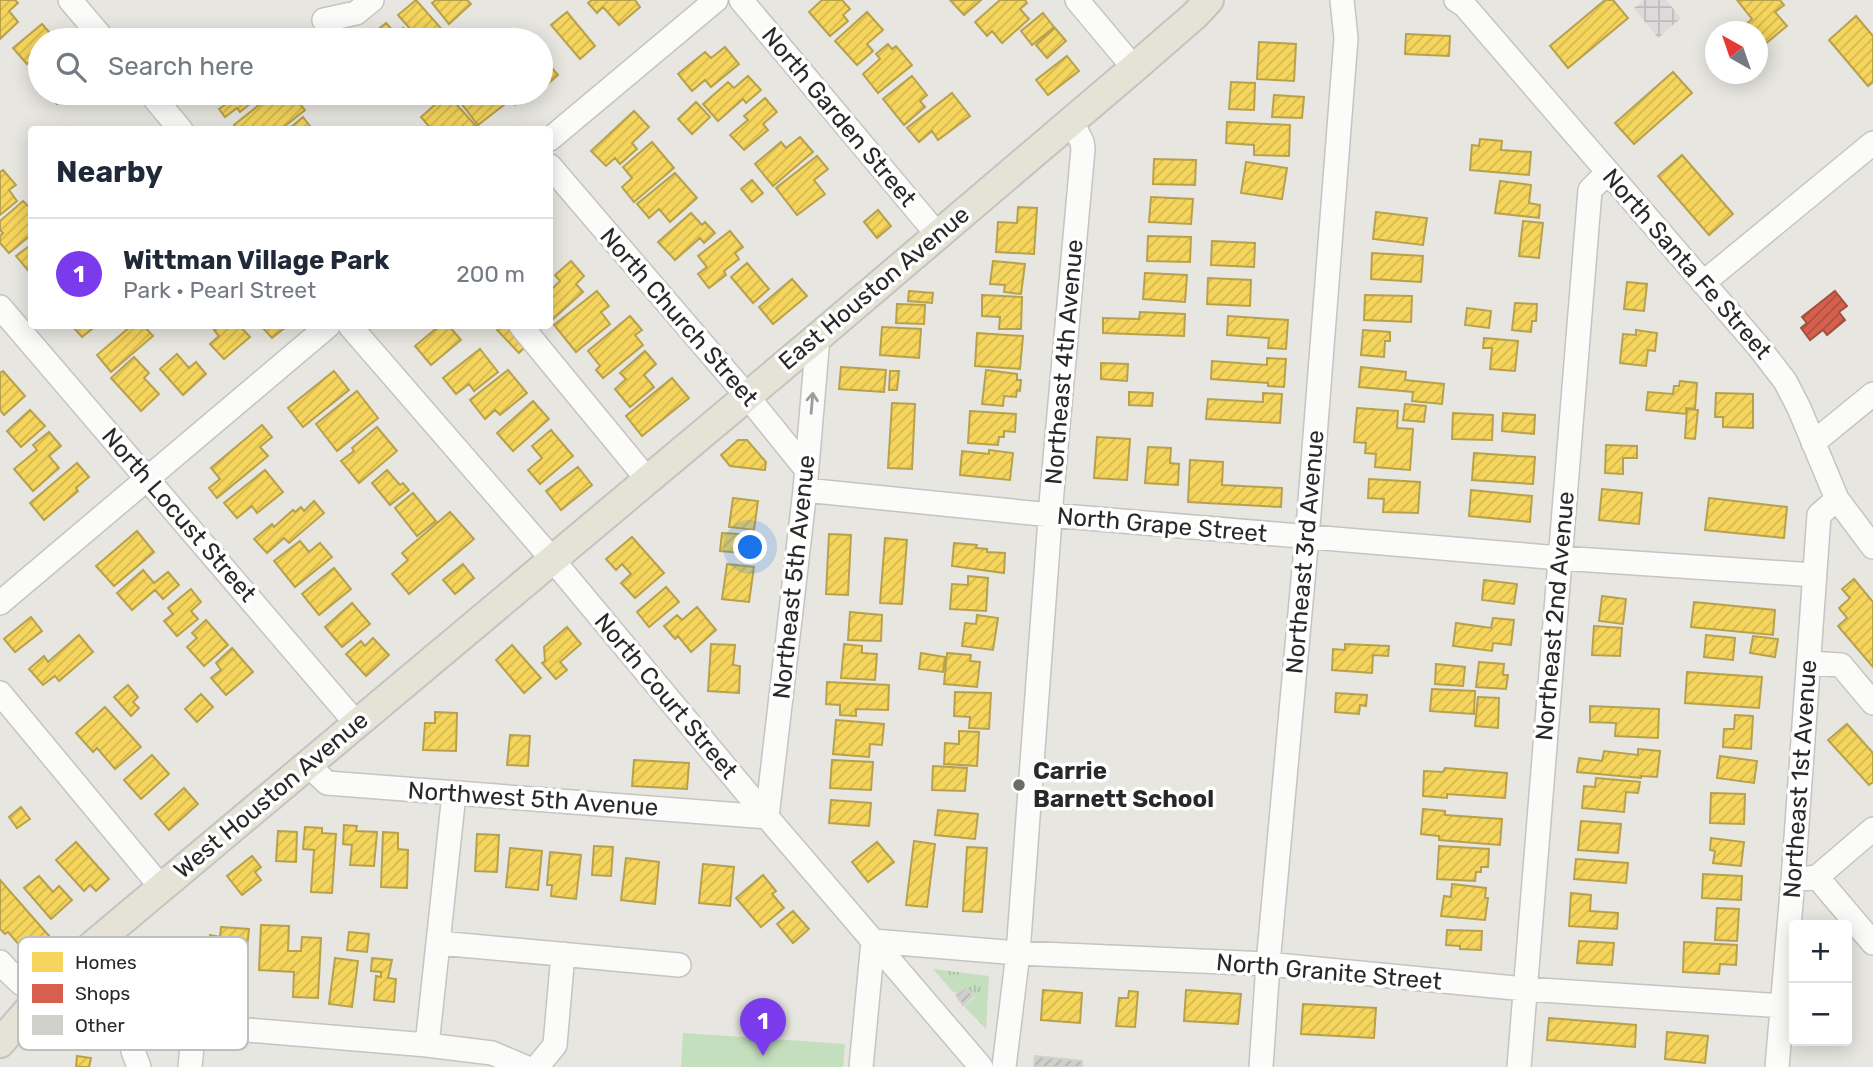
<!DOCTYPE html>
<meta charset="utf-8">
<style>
body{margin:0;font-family:Rubik,sans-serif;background:#f2f2f3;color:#1f2937}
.controls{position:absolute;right:21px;bottom:21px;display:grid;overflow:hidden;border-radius:7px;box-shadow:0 4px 18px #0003}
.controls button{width:63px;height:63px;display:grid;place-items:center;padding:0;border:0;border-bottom:2px solid #e0e1e3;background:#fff;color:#1f2937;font:35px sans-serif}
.compass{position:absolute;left:1705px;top:21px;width:63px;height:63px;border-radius:50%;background:#fff;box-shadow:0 4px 18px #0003;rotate:320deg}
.you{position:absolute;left:751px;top:548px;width:24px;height:24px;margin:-18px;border:5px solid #fff;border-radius:50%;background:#1a73e8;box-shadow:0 0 0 10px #1a73e833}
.badge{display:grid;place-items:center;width:46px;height:46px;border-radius:50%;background:#7c3aed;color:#fff;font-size:23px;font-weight:700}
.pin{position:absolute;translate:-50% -58px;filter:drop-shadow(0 2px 4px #0008)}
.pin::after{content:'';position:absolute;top:37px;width:24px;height:21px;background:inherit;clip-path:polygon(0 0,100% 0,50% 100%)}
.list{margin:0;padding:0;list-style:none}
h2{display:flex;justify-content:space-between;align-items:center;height:91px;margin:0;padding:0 28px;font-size:30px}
h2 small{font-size:23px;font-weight:400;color:#747a83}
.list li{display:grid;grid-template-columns:46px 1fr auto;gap:21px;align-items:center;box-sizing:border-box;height:112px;padding:0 28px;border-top:2px solid #e0e1e3}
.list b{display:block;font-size:26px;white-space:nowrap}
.list p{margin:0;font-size:23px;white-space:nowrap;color:#747a83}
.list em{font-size:23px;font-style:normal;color:#747a83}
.icon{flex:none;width:38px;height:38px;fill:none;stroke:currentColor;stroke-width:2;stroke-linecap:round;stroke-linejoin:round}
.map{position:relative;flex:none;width:1873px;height:1067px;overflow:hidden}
.search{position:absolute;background:#fff;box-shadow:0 4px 18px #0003;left:28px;top:28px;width:525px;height:77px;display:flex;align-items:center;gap:18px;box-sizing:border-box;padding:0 24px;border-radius:38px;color:#747a83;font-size:26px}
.panel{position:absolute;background:#fff;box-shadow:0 4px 18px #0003;left:28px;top:126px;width:525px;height:203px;border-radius:7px}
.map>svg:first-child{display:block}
.industrial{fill:url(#industrial-grid)}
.grass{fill:url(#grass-tufts)}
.park{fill:#c3dfbd}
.homes{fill:url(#homes-hatch);stroke:#b8a14d;stroke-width:2}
.shops{fill:url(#shops-hatch);stroke:#a25042;stroke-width:2}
.building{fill:url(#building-hatch);stroke:#d2d1cc;stroke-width:2}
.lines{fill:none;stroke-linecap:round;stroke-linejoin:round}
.minor-casing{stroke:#c5c4c3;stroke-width:26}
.major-casing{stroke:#c3c3c1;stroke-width:32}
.minor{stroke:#fbfbfa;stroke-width:23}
.major{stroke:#e4e3d5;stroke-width:28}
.oneway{stroke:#9c9c9c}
.poi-dot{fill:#6c6b69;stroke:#fff;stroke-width:2.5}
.labels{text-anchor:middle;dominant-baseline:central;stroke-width:7;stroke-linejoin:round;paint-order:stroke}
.street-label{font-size:24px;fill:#292929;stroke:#fff}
.poi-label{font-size:24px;font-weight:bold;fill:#292929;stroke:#fff;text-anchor:start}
.key{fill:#fff;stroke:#bfbfbf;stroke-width:2}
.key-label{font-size:19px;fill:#292929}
</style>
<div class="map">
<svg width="1873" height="1067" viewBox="0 0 1873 1067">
<defs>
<pattern id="industrial-grid" width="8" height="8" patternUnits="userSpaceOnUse" patternTransform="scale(1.75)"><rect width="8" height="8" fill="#dcdadb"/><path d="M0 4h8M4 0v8" fill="none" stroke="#bdbbbc"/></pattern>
<pattern id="grass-tufts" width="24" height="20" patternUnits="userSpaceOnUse" patternTransform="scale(1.75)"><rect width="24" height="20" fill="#c3dfbd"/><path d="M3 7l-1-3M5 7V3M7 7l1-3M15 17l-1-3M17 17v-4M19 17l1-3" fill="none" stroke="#a8bfa2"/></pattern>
<pattern id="homes-hatch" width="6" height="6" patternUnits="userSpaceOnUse" patternTransform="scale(1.75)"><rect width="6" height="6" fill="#f6d55c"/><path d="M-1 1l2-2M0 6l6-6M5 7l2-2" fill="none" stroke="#d3b750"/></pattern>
<pattern id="shops-hatch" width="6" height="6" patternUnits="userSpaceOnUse" patternTransform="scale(1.75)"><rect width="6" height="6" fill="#d6604d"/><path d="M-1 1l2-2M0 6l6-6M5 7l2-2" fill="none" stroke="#ae4f40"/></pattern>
<pattern id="building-hatch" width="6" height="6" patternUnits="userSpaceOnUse" patternTransform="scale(1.75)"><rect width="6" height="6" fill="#d0cfcb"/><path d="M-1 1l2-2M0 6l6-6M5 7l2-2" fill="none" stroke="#b3b2ae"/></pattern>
</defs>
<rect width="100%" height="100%" fill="#e7e6e0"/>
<!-- industrial -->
<path class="industrial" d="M1644 0H1666L1681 18 1658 38 1634 8Z"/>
<!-- grass -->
<path class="grass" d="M933 969 989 976 986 1029 964 1006 975 997 966 986 957 993 952 991Z"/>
<!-- park -->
<path class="park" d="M683 1033 845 1044 843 1067H681Z"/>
<!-- homes -->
<path class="homes" d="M0 0H15L18 3 9 11 18 22 0 39Z
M416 0 446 34 438 40H420L398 15Z
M436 0H467L471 4 449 24 432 3Z
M592 0H635L640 7 619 25 603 7 597 13 588 3Z
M822 0H842L850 9 843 15 848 21 830 36 809 12Z
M950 0H981L964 15Z
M1000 0H1025L1027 3 1020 9 1029 19 1002 43 992 31 987 36 975 22Z
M1605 0H1613L1628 18 1568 68 1550 46Z
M1737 0H1780L1784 5 1775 12 1787 26 1758 50V32H1737L1752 19Z
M567 12 595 46 580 59 551 25Z
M867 12 883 30 867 44 873 51 857 65 835 41Z
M1043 13 1054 27 1032 45 1021 31Z
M1856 16 1873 36V82L1868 86 1829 40Z
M386 23 396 34 403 28 413 40H377L372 34Z
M42 24 56 40H40V53L27 64 13 48Z
M1055 28 1066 41 1047 58 1036 45Z
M1406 34 1450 36 1449 56 1405 54Z
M1259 42 1296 44 1294 81 1257 79Z
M888 44 892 49 896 46 912 65 878 93 863 74 880 59 876 54Z
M725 47 739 64 711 87 705 80 692 91 678 74 705 52 711 58Z
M541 55 558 75 541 90Z
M1067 56 1079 71 1048 95 1036 80Z
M1673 72 1692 93 1634 144 1615 123Z
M748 76 761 90 746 103 743 99 718 121 703 104 728 82 734 88Z
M912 76 927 95 920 101 925 107 904 125 883 99Z
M1231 82 1255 83 1254 110 1229 109Z
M47 93H71L57 104Z
M222 93H263L240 112 237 108 225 117 219 109 229 102Z
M274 93H291L305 110 280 130H237L234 125Z
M455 93H496L505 104 478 125 454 94Z
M504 93H530L515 105Z
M952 93 970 116 938 140 932 131 919 142 907 128Z
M447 94 476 126 472 130H432L421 117Z
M1274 95 1304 97 1302 118 1272 117Z
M765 98 777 112 763 124 768 130 744 150 730 135 748 120 744 116Z
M696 102 710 117 692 134 678 119Z
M634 111 649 127 632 143 637 149 620 164 615 158 606 166 591 151Z
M303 117 313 130H291L290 128Z
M1227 122 1290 125 1289 156 1254 155V145L1226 143Z
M800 137 813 152 773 186 755 164 781 142 786 148Z
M1480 139 1502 141 1501 150 1531 152 1529 175 1470 170 1472 145 1479 146Z
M652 142 674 168 634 202 622 187 632 178 623 167Z
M1682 155 1733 214 1709 235 1658 176Z
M817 156 828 169 814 180 825 194 797 215 776 188Z
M1154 159 1196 160 1195 185 1153 184Z
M1246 162 1287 168 1282 199 1241 193Z
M3 170 16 185 9 190 17 201 0 215V172Z
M675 173 697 198 670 222 659 209 649 218 637 204Z
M752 180 763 193 752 202 741 189Z
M1500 181 1531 185 1529 203 1540 205 1539 218 1495 213Z
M1151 197 1193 199 1191 224 1149 222Z
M23 201 29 207 32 205V234L9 253 0 243V236L3 233 0 230V221Z
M1018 207 1037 208 1034 254 996 252 998 222 1017 223Z
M878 210 891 226 877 238 864 222Z
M1376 212 1427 218 1423 245 1373 239Z
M691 213 702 225 705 222 715 233 704 243 700 238 675 260 658 242Z
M1523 221 1543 223 1539 258 1519 256Z
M730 231 743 247 735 253 739 259 724 271 726 275 709 288 698 274 707 267 698 256Z
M1148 236 1191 237 1190 262 1147 261Z
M1212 241 1255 243 1254 267 1211 265Z
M32 244V275L16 256Z
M1372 253 1423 256 1421 282 1371 279Z
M571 261 584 276 576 284 583 292 553 319 550 316V291L560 281 555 275Z
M993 261 1025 264 1021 294 1004 292 1005 285 990 284Z
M747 263 769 289 753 303 731 277Z
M1145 273 1187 275 1185 302 1143 299Z
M1208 278 1251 280 1250 306 1207 304Z
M792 279 807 296 773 324 759 307Z
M1627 282 1647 284 1644 311 1624 309Z
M597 291 609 306 601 312 610 324 576 352 554 325Z
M909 291 933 293 932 303 908 301Z
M982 295 1022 297 1021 329H999L1000 317 982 316Z
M1365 295 1412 296 1411 322 1364 320Z
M1515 303 1537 304 1536 321H1532L1531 332 1512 330Z
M897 304 925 305 924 324 896 323Z
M1467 308 1491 311 1489 328 1465 325Z
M1140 312 1185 314 1184 336 1103 333V318L1139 319Z
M630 316 642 330 635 335 643 345 603 378 596 370 600 366 588 351Z
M1228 316 1288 320 1286 349 1268 348 1269 338 1227 335Z
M72 326H96L82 337Z
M131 326H144L153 336 111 372 97 355Z
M219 326H240L250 337 224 359 210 344 219 336 214 330Z
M261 326H287L272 338Z
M439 326H449L461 340 431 365 415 346Z
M503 326H513L529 343 519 353 497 330Z
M882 327 921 329 919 358 880 355Z
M1363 330 1390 332V341H1385L1384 357 1361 355Z
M1636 330 1657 333 1655 351 1648 350 1646 366 1620 363 1623 334 1636 335Z
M977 333 1023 336 1020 369 975 366Z
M1484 338 1518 341 1515 371 1490 369 1492 348H1483Z
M480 349 498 372 474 391 469 384 456 394 443 378Z
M645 351 656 364 644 375 654 387 630 407 615 389 626 379 620 373Z
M177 354 189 368 196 362 206 374 183 395 160 369Z
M134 357 149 373 144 378 159 394 141 411 111 378Z
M1267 358 1286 359 1284 387 1268 386V383L1211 379 1212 361 1267 365Z
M1101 363 1128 364 1127 381 1101 379Z
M841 367 886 370 884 392 839 389Z
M1361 367 1406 372 1405 380 1444 384 1442 404 1412 401 1413 392 1359 387Z
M508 370 527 393 500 415 495 410 485 419 470 400Z
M986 370 1017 374V380H1021L1020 391 1017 390 1016 397 1004 396 1003 406 982 404Z
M3 371 25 396 4 415 0 410V373Z
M334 371 349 390 303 427 288 408Z
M890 371H899L897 390H889Z
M672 378 689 398 642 436 626 416Z
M1680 381 1697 383 1695 409 1686 408V414L1646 410 1648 392 1673 394 1674 386H1679Z
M357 391 378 418 337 451 316 424Z
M1129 392 1153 393 1152 406 1129 405Z
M1263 393 1282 394 1280 423 1206 419 1208 399 1263 402Z
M1716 393 1753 394V428L1723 427V417H1715Z
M533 401 549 419 513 451 497 433Z
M892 403 915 404 912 469 888 468Z
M1405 404 1426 406 1424 422 1403 420Z
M1357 408 1398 411 1397 428 1413 429 1410 470 1375 467 1376 454 1365 453 1366 443 1354 442Z
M1687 409 1698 410 1695 439 1685 438Z
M30 410 45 426 21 447 7 431Z
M970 411 1016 414 1015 432 1004 431V437H999L998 445 968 443Z
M1453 413 1493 415 1492 440 1452 439Z
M1503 413 1535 415 1534 434 1502 431Z
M262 425 272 437 260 447 268 456 217 498 209 488 220 479 211 468Z
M377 427 397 451 359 483 341 461 354 451 352 448Z
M551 430 573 456 540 484 528 470 542 458 532 446Z
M49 432 61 446 49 456 59 468 33 491 14 469 37 450 33 445Z
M1097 437 1130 439 1127 480 1094 478Z
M738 440H747L766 462 765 470 730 466 721 455Z
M1606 445 1637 446V458H1623V474L1605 473Z
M1148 447 1171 448 1170 463 1179 464 1178 485 1145 483Z
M989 450 1013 453 1010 480 960 475 962 451 989 454Z
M1474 453 1535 457 1533 484 1472 480Z
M1190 460 1223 462 1222 485 1282 488 1281 507 1188 502Z
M77 463 89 477 76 488 78 491 44 520 30 503Z
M578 467 592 485 561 510 546 491Z
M265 470 283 492 257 513 252 506 237 518 224 503Z
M387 470 400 485 403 483 409 490 390 505 372 483Z
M1369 479 1420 482 1418 513 1383 512 1384 499 1368 498Z
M1602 489 1642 493 1639 524 1599 520Z
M1471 490 1532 496 1530 522 1469 516Z
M413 493 436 521 417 536 395 508Z
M733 498 758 501 754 530 729 527Z
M1709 498 1787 507 1784 538 1705 530Z
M314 501 324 513 289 543 284 538 267 553 254 539 272 524 274 527 293 510 295 512 301 507 304 511Z
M450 512 474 539 409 594 392 574 408 560 402 553Z
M137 531 154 552 114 586 96 566Z
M722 533 756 535 755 554 720 551Z
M829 534 851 535 848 595 826 594Z
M632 537 664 573 635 598 621 583 631 574 622 564 616 570 606 559Z
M885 538 907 540 902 604 880 603Z
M300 541 309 552 320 543 332 557 295 587 274 561Z
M954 543 977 545 976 548 987 549V552L1005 553 1004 573 952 566Z
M463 564 474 578 455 594 443 580Z
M727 564 754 567 749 602 722 599Z
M334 568 351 589 319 615 302 594Z
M143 570 154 583 168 572 179 585 163 599 155 590 132 610 117 593Z
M968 576 988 578 986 611 950 609 952 584 968 585Z
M1854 579 1873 602V667L1838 626 1847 618 1839 608 1850 598 1842 589Z
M1484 580 1517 584 1514 604 1482 600Z
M666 587 679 602 649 627 637 612Z
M191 589 201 602 191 611 198 619 177 636 164 621 173 614 168 608Z
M1602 596 1626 599 1623 624 1599 621Z
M1694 602 1775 610 1773 635 1691 627Z
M352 603 370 624 342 647 325 627Z
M697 607 716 630 691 652 678 636 675 639 664 626 677 615 682 620Z
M850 612 882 615 881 641 848 640Z
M977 615 998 618 993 650 962 646 965 623 976 624Z
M31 617 42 631 15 652 4 639Z
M1493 618 1514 620 1511 645 1493 643 1492 651 1453 646 1456 623 1491 628Z
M206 620 228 645 204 666 187 647 197 638 192 633Z
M1594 626 1622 628 1620 656 1592 655Z
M567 627 581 644 560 662 567 670 556 679 542 663 545 661 544 647Z
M79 635 93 652 59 681 55 676 43 685 29 669 44 656 48 662Z
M1706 635 1735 638 1733 660 1704 657Z
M1753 636 1778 639 1775 657 1750 653Z
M373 638 389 655 366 676 346 654 361 641 365 646Z
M711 644 735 645 733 665 740 666 739 693 708 691Z
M844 644 862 646V653L877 654 875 680 841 678Z
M1345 644 1389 646 1388 656 1373 655 1372 673 1332 670 1333 649 1345 650Z
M512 645 541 678 524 693 496 660Z
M232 648 253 672 226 695 211 678 221 670 216 663Z
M921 653 945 657 943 672 919 669Z
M947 653 971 655 970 661 980 662 977 687 944 684Z
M1479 662 1504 664 1503 675H1508L1506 689 1476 687Z
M1436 664 1465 667 1463 686 1435 684Z
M1687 672 1762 677 1759 708 1685 703Z
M827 682 889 685 888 710 856 709V716L840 715V705L826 704Z
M128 685 138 697 133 702 139 708 131 716 114 697Z
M1432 689 1475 691 1474 714 1430 711Z
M955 692 991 693 989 729 969 728 970 717 954 716Z
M1336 693 1367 695 1366 706 1360 705 1359 714 1335 712Z
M201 694 213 707 197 722 185 709Z
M1478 697 1499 698 1498 728 1475 726Z
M1590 706 1659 709 1658 738 1615 736 1616 723 1590 722Z
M105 707 141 747 115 769 97 748 93 752 76 733Z
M435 712 457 713 456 751 423 750 425 723H435Z
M1735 715 1753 716 1751 749 1723 747 1724 729H1734Z
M836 720 884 724 882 745 870 744 869 757 833 754Z
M1847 724 1873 753V782L1869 785 1828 740Z
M959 731 979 732 977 766 944 764 945 743 959 744Z
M510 735 530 736 528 766 507 765Z
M1638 749 1660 751 1657 777 1641 776V778L1577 772 1579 758 1602 761 1604 751 1638 755Z
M152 755 169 774 141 799 124 780Z
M1720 756 1757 761 1754 783 1717 778Z
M634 760 689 763 687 789 632 786Z
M832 760 873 762 871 790 830 788Z
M933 766 967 768 965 791 932 790Z
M1445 768 1507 773 1505 798 1447 794V798L1423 796 1424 771 1443 772Z
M1596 778 1640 782 1638 793 1626 792 1624 812 1582 808 1584 786 1595 787Z
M184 788 198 804 169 830 155 814Z
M1711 793 1745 794 1744 824 1710 823Z
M831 800 871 803 869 826 829 823Z
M21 807 30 819 17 828 9 817Z
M1423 809 1445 811V815L1502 819 1500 845 1439 840V836L1421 834Z
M938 810 978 814 975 839 935 835Z
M1581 821 1621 824 1618 853 1578 850Z
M344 825 357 826 356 831 377 832 374 866 350 865 352 845 343 844Z
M305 827 322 828V833L336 834 332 893 311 892 314 850 303 849Z
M278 831 297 832 296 862 276 861Z
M383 832 398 833V849L408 850 407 888 381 887Z
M477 834 499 835 497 872 475 871Z
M1711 838 1744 842 1741 866 1713 863 1715 851 1710 850Z
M914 841 935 844 927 907 906 905Z
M76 842 109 879 96 891 90 885 84 891 56 860Z
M877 842 894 862 868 882 852 862Z
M594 846 613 847 611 876 592 875Z
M1439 846 1489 849 1488 867H1481V872H1476L1475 881 1437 879Z
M967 847 987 848 982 912 963 911Z
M510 848 542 851 538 890 506 887Z
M550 852 581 855 576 899 551 896 552 885H547Z
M252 856 261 867 255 872 261 880 242 895 227 876Z
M626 858 659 862 655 904 621 900Z
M1576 859 1628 863 1626 883 1574 879Z
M703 864 734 867 730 906 699 903Z
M1703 874 1742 876 1741 900 1702 898Z
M763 875 776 891 772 894 784 908 761 927 736 898Z
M39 876 53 892 59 886 72 900 51 919 24 888Z
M0 880 50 937 29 956 8 932 5 934 0 929Z
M1452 884 1486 888 1485 898H1488L1485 920 1441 916 1444 896 1451 897Z
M1571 893 1591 895 1590 911 1618 913 1617 929 1569 926Z
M1717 908 1739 909 1737 941 1715 940Z
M793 911 809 929 793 943 777 924Z
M261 925 289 926 288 951H301L302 937 321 938 318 998 293 997 294 972 259 970Z
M221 927 249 929 244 976 227 975 225 986 204 984 210 935 220 937Z
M1447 930 1482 931 1481 950 1460 949V946L1446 945Z
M349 932 369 934 367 952 347 950Z
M1579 941 1614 943 1612 965 1577 963Z
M1684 942 1737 945 1736 965 1720 964 1719 974 1683 972Z
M335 958 358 961 352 1007 329 1004Z
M372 958 392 960 388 978 396 979 394 1002 374 1000 376 976 381 977V972L371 971Z
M1043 990 1082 993 1080 1023 1041 1020Z
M1186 990 1241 994 1238 1024 1184 1021Z
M1129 991 1138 992 1135 1027 1116 1026 1119 998H1128Z
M1303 1004 1376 1008 1374 1038 1301 1034Z
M1549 1018 1636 1025 1635 1047 1547 1040Z
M1667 1032 1708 1036 1705 1063 1665 1059Z
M77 1056 91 1058 89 1067H76Z"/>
<!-- shops -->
<path class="shops" d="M1835 291 1847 306 1839 312 1845 320 1827 335 1823 330 1810 340 1801 328 1807 323 1802 317Z"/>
<!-- building -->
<path class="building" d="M966 987 973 996 963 1005 956 995Z
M1035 1056 1082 1061V1067H1034Z"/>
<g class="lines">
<!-- minor casing -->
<g class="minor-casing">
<path id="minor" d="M70 0 104 40
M741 0 937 234
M1077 0 1134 68
M1456 0 1464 5 1758 346 1785 381 1799 408 1837 499 1873 547
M324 20 356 13 372 0
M150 93 181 130
M550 139 716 0
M550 166 747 396 806 469
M1703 283 1873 143
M0 307 356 723
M350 326 552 559 767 817 981 1067
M521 326 647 479
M1813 443 1873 394
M805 490 1051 515 1560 558 1814 575
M0 603 328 326
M1809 663 1841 665 1873 703
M0 693 161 887
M307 764 327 783 767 817 805 490 818 337
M1817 877 1873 829
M1793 880 1817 877 1873 943
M439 943 679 965
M0 962C22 988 48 1006 81 1016L427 1045 492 1053 525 1067
M134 1022 133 1051 139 1067
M427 1045 454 794
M190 1067 194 1027
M537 1067 555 1045 563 954
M861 1067 873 941 1018 953 1268 964 1525 989 1784 1006
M1004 1067 1018 953 1052 492 1083 149 1082 142 1071 120
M1261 1067 1268 964 1309 514 1346 38 1342 0
M1519 1067 1590 190 1608 172
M1777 1067 1793 880 1819 515 1837 499"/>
</g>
<!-- major casing -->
<g class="major-casing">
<path id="major" d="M0 1043 56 978 75 960 818 337 1134 68 1195 15 1209 0"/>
</g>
<!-- minor -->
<use href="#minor" class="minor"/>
<!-- major -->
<use href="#major" class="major"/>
</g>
<!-- one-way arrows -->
<defs><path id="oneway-shaft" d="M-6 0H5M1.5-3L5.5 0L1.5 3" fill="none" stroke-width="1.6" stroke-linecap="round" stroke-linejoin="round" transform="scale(1.75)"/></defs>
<use class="oneway" href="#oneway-shaft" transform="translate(812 403) rotate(-85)"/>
<!-- markers -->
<circle class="poi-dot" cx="1019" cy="785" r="7"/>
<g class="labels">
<!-- street labels -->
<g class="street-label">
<text transform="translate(839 117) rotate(50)">North Garden Street</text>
<text transform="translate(1687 264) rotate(49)">North Santa Fe Street</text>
<text transform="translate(874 288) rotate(-40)">East Houston Avenue</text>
<text transform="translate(679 317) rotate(49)">North Church Street</text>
<text transform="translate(1064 362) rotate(-85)">Northeast 4th Avenue</text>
<text transform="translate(179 515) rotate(49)">North Locust Street</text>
<text transform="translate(1162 525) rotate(5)">North Grape Street</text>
<text transform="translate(1305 552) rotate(-85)">Northeast 3rd Avenue</text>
<text transform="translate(794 577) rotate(-84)">Northeast 5th Avenue</text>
<text transform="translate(1555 616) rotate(-85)">Northeast 2nd Avenue</text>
<text transform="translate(666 696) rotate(50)">North Court Street</text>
<text transform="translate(1800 779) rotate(-86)">Northeast 1st Avenue</text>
<text transform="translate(271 795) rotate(-40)">West Houston Avenue</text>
<text transform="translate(533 799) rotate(4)">Northwest 5th Avenue</text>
<text transform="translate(1329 972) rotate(5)">North Granite Street</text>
</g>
<!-- poi labels -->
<g class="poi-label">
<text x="1033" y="771">Carrie<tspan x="1033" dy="28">Barnett School</tspan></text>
</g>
</g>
<!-- legend -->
<rect x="18" y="937" width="230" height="113" rx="10" class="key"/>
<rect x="32" y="952" width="31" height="20" fill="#f6d55c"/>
<rect x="32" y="984" width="31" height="19" fill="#d6604d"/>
<rect x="32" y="1015" width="31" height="20" fill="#d0cfcb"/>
<g class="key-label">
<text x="75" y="969">Homes</text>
<text x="75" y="1000">Shops</text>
<text x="75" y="1032">Other</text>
</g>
</svg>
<div class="controls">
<button>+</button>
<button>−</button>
</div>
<svg class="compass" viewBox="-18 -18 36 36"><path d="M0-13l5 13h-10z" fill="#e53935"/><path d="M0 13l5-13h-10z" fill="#747a83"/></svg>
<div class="you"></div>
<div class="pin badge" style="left:763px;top:1056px">1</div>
<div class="search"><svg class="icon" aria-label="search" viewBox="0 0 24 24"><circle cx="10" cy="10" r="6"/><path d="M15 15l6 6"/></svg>Search here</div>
<section class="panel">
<h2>Nearby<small></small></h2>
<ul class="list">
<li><span class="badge">1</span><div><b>Wittman Village Park</b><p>Park · Pearl Street</p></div><em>200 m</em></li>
</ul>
</section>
</div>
